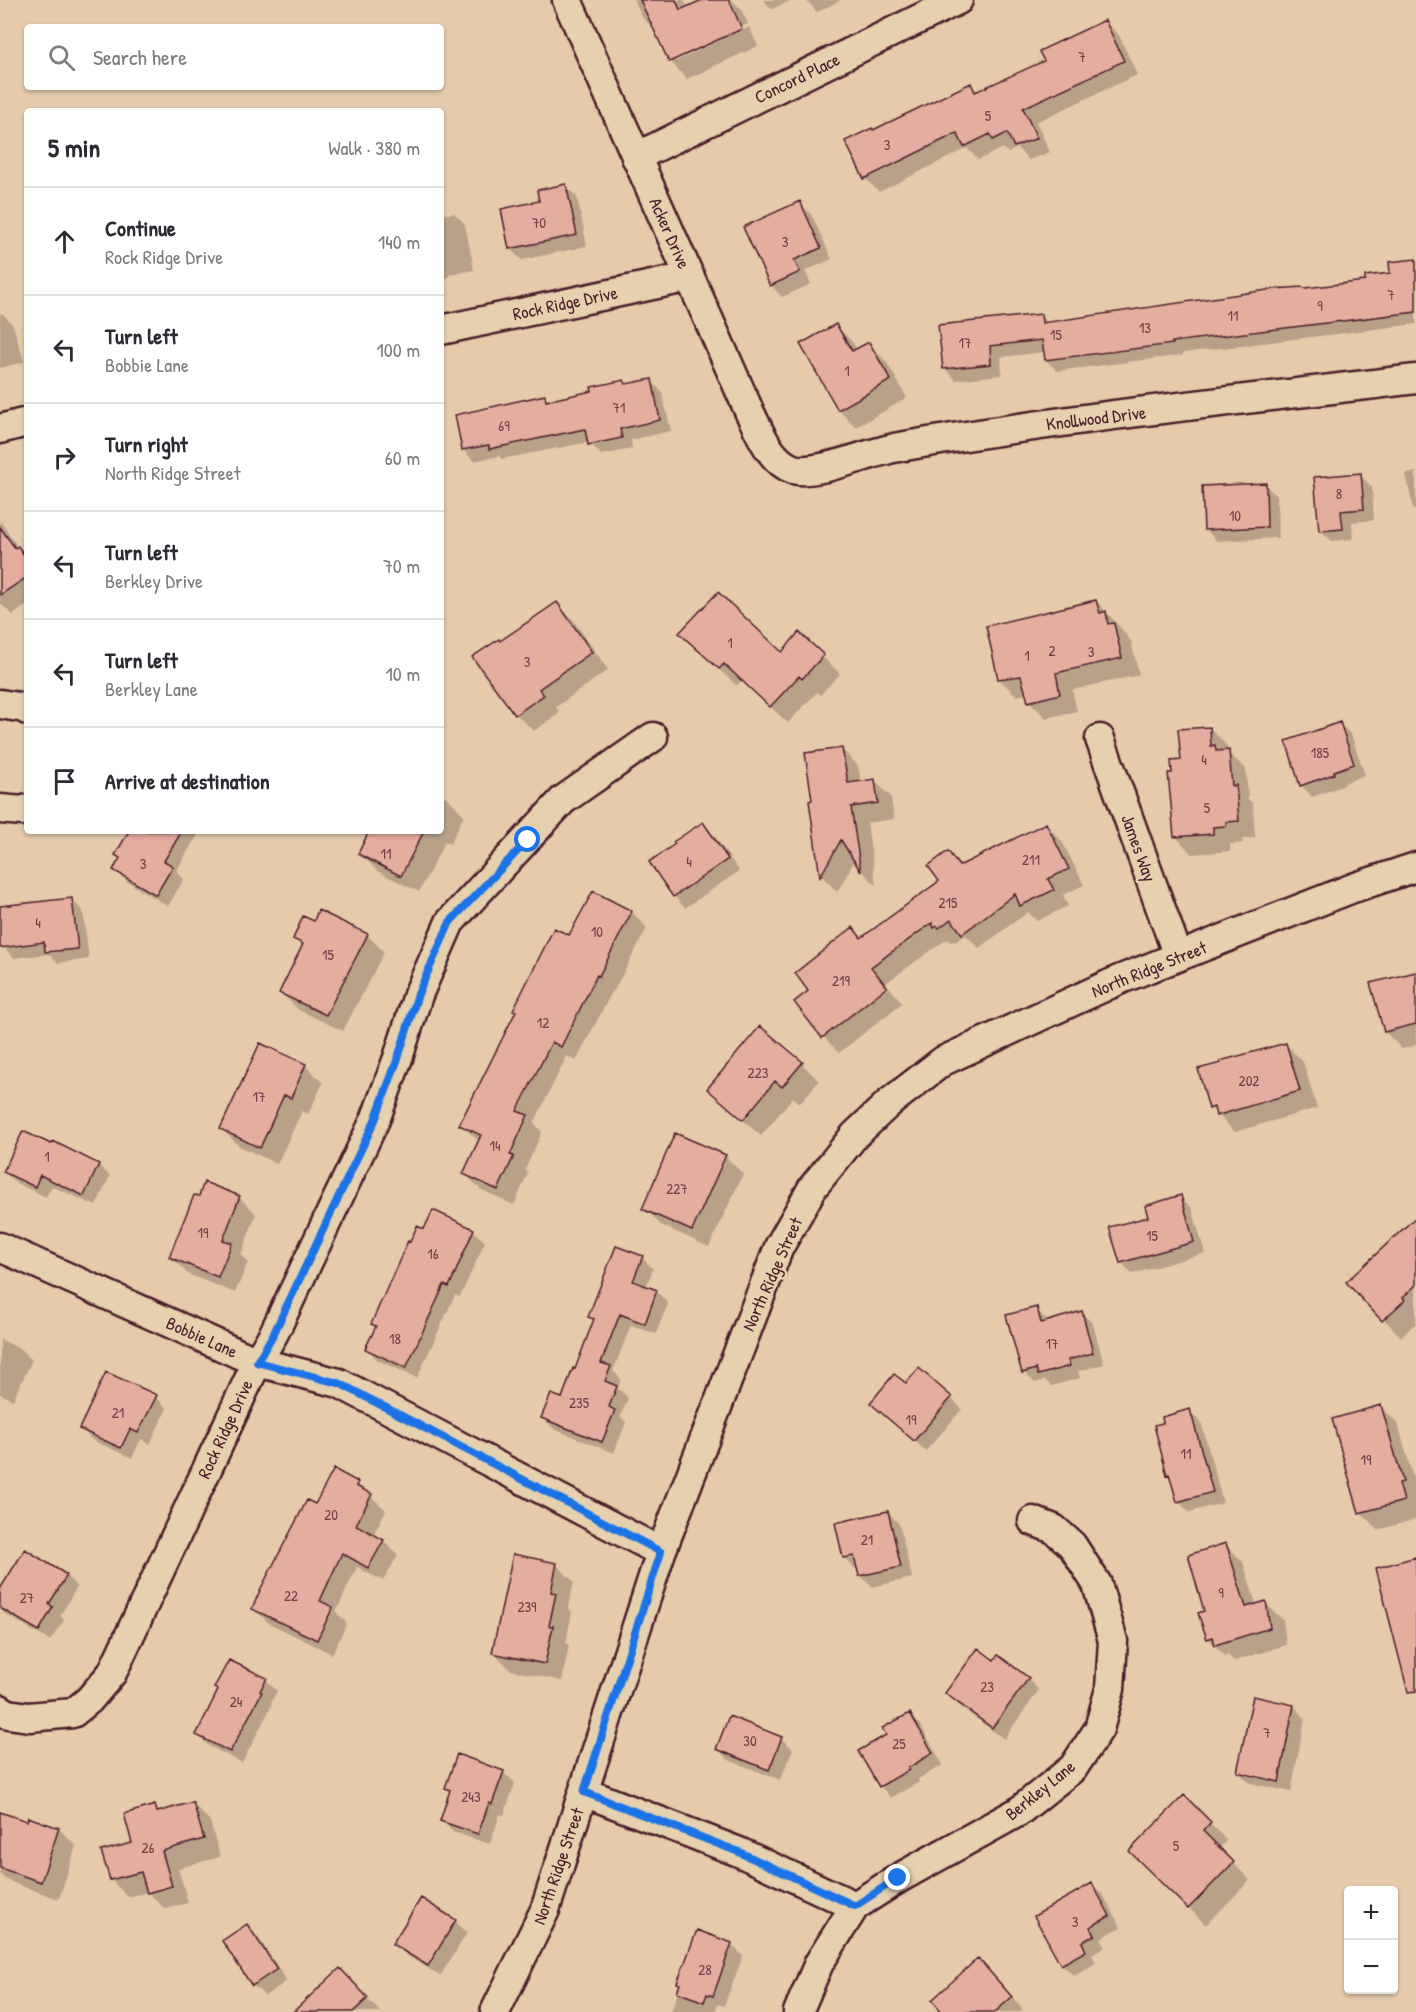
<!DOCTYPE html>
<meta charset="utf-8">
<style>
body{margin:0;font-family:"Patrick Hand",sans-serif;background:#f7f7f7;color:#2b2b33}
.controls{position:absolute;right:18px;bottom:18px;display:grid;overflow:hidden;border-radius:6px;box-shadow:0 2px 4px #0004}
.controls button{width:54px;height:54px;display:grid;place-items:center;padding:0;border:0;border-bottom:2px solid #e1e1e2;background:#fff;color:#2b2b33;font:30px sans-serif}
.stop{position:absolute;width:18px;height:18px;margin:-14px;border:4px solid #1a73e8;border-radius:50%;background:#fff}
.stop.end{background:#1a73e8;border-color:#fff;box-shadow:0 2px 6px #0008}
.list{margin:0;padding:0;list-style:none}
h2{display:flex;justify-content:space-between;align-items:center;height:78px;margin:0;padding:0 24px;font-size:26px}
h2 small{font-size:20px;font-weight:400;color:#7c7c81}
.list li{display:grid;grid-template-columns:39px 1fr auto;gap:18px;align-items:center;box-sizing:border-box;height:108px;padding:0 24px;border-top:2px solid #e1e1e2}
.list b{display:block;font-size:22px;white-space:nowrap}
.list p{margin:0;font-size:20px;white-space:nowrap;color:#7c7c81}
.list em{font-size:20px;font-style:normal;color:#7c7c81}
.icon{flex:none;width:33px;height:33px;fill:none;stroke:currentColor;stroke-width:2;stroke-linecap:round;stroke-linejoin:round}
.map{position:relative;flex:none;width:1416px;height:2012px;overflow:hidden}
.search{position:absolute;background:#fff;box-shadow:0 2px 4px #0004;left:24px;top:24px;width:420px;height:66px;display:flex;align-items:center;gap:15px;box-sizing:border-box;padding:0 21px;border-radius:6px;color:#7c7c81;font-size:22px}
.panel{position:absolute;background:#fff;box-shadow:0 2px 4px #0004;left:24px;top:108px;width:420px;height:726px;border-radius:6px}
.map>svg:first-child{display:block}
.shadow{fill:#0003}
.building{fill:#e5aca0;stroke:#4a1f2b;stroke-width:1.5}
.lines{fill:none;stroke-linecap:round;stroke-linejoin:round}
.minor-casing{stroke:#4a1f2b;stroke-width:33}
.minor{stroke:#e5d1af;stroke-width:28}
.route{stroke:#1a73e8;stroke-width:8}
.labels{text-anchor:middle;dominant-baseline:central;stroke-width:5;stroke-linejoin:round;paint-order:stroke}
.number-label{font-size:15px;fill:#714248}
.street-label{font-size:18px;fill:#4a1f2b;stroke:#e5d1af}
</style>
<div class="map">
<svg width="1416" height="2012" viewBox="0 0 1416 2012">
<rect width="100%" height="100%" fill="#e5caac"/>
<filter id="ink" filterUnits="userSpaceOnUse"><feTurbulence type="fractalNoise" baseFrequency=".0167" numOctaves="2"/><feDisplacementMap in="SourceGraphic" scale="12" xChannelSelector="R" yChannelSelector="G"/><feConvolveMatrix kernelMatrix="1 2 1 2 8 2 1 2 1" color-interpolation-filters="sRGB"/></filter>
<g filter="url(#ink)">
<!-- shadow -->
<path class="shadow" d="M634 0H684L688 8 706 0H732L741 9 748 24 676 57V61L749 27 758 46 687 79 670 61 657 32 642 17Z
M763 0H792L772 9Z
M806 0H841L817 12Z
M1105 22 1119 35 1137 75 1036 122 1050 152 1029 160 1017 148 1008 153 1003 148 978 160 967 148 879 192 865 178 874 132 971 85 979 93 1046 62Z
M565 186 577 197 587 246 522 260 510 249 540 202Z
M799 203 811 214 832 259 805 271 811 284 782 297 771 285Z
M454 213 465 224 474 270 449 275V277L441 279V215Z
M1416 260V324L1183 353V355L1057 371 1046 360 1045 352 1001 357 1002 375 956 380 944 368 1040 315 1049 324 1367 283 1392 274Z
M2 313 13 325 24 362 0 368V314Z
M836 326 853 343 857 350 868 344 886 361 907 398 856 427 839 410 802 345Z
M624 381 628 385 651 381 662 392 671 431 631 440 632 449 601 455 589 442 502 459 499 456 474 461 463 450 544 397 549 402 594 392Z
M1416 472V511L1413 509 1406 474Z
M1360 475 1372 487 1374 520 1352 522 1353 539 1332 541 1320 530Z
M1265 485 1277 496 1278 538 1217 541 1205 529Z
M0 521 19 549 27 557V605L13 615 0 603Z
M1096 601 1113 619 1131 641 1139 675 1072 690 1077 711 1046 718 1029 701 1027 694 1017 696 999 679Z
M556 604 574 621 608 670 556 707 560 713 534 731 516 714 500 643Z
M800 635 840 674 820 695 817 692 788 723 742 680 737 686 698 650 782 654Z
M1340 724 1351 735 1365 775 1344 783 1345 785 1312 797 1301 785Z
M1210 728 1227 746V752L1246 769 1248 799 1253 804 1255 838 1242 839 1243 843 1230 844V851L1192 854 1175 836 1174 774Z
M842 749 858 766 861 782 874 780 891 797 894 819 867 823 876 885 862 871 855 860 837 892 822 876 810 802H814Z
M441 794 447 797 464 815 450 844 445 841 419 892 377 871 360 853 371 831H441Z
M703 824 714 835 739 871 685 908 674 896Z
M1046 825 1062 841 1084 885 1063 895 1068 906 1037 921 1028 912 979 948 966 935 955 942 954 941 951 942 947 939 886 983 902 1003 839 1053 824 1037 796 1003 810 991 852 929 862 939 941 881 948 853 961 866Z
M130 831H197L199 833 176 871 184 879 168 906 126 881 115 869 121 859Z
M594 893 632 912 647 928 614 991 613 990 576 1061 567 1056 534 1123 542 1132 525 1170 528 1173 514 1205 480 1189 465 1174 480 1142 461 1125 570 937Z
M72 900 83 911 89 959 58 963 49 954 14 958 3 947 0 908Z
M367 935 384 952 343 1031 299 1010 281 993 303 947 295 938Z
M1416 973V1045L1402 1049 1385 1032Z
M760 1028 802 1064 819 1081 800 1103 793 1097 761 1136 709 1089Z
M1286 1044 1303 1062 1317 1108 1235 1132 1211 1108Z
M261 1045 306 1066 323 1083 308 1114 302 1111 277 1164 239 1146 222 1129Z
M676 1135 725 1156 743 1174 709 1247 661 1225 644 1208Z
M98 1165 110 1176 96 1206 52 1186 46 1197 16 1183 5 1172Z
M239 1197 256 1214 241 1255 248 1262 235 1293 188 1274 171 1257Z
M1180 1197 1192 1208 1205 1253 1132 1274 1121 1262 1150 1218Z
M434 1212 473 1230 485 1242 460 1297 455 1295 417 1378 378 1360 367 1349 377 1328 373 1324 411 1244 425 1231Z
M1416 1220V1323L1401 1337 1349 1282Z
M642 1257 653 1269 646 1287 657 1292 668 1303 656 1334 631 1325 613 1371 621 1379 618 1388 628 1398 620 1417 626 1422 614 1453 554 1429 543 1418 563 1400 594 1321 590 1316Z
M1036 1309 1048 1322 1082 1313 1093 1324 1104 1364 1078 1371 1080 1378 1051 1386 1045 1380 1035 1383 1024 1372Z
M0 1339 20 1349 32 1360 13 1400 0 1394Z
M906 1385 951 1398 962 1409 926 1451 883 1414Z
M156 1397 167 1408 150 1444 141 1439 132 1458 92 1440 81 1428Z
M1381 1407 1398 1424 1416 1488V1519L1378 1530 1360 1512Z
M1189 1411 1201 1422 1223 1503 1189 1512 1178 1501 1172 1478 1168 1474 1156 1426 1165 1424Z
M334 1471 357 1484 386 1510 373 1535 383 1541 398 1555 383 1581 357 1567 336 1612 347 1623 332 1654 269 1623 254 1609Z
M888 1512 899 1524 912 1578 872 1587 861 1576 859 1568 856 1569 844 1558Z
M1226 1545 1243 1562 1257 1606 1265 1603 1283 1620 1286 1645 1234 1661 1228 1655 1225 1656 1208 1638 1206 1612Z
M556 1564 574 1582 568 1608 572 1612 566 1642 569 1645 562 1681 511 1670 494 1653Z
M66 1576 77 1587 60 1616 64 1620 50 1641 5 1614 0 1609V1592Z
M1028 1679 1039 1690 1004 1739 958 1705 947 1693Z
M266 1680 277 1691 271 1703 272 1705 242 1763 209 1746 197 1735Z
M1294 1706 1305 1718 1291 1792 1250 1783 1238 1772Z
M909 1715 921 1726 943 1765 918 1779 919 1782 891 1798 880 1786 888 1735Z
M781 1738 793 1749 780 1780 729 1760 718 1749Z
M503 1772 515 1783 504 1815 500 1814 490 1844 453 1832 441 1820 451 1791 447 1788Z
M1184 1797 1227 1840 1219 1849 1250 1880 1206 1925 1131 1851Z
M193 1804 210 1821 220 1857 178 1868 188 1903 165 1909 148 1892 128 1897 111 1880 134 1844 154 1807 160 1813Z
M0 1814 27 1823 29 1819 59 1829 76 1846 59 1899 16 1884 5 1879 0 1874Z
M1092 1885 1104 1896 1121 1927 1101 1938 1105 1947 1092 1954 1096 1963 1074 1976 1062 1964 1036 1916Z
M422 1900 455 1921 467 1933 440 1976 406 1955 394 1944Z
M246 1926 258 1937 287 1981 265 1996 253 1985Z
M731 1944 743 1956 724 2006 718 2004 715 2012H671L681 1985 679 1983Z
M989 1971 1023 2009 1019 2012H944Z
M357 1988 380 2012H316Z"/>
<!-- building -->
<path class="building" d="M640 0H676L680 10 702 0H729L742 29 669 62Z
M1105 20 1124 61 1023 108 1037 138 1014 147 1007 133 993 140 990 134 964 147 957 133 864 179 845 141 872 128 873 130 971 83 975 92 1044 61 1039 51Z
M566 184 577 235 509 249 501 209 539 201 537 190Z
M800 201 821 248 794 260 800 272 770 286 743 227Z
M1416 259V312L1172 342 1173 344 1045 360 1042 340 990 346 991 364 943 369 938 325 1041 314 1042 323 1274 289 1302 287 1305 288 1365 281V276L1390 273 1389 262Z
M836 324 852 351 869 342 891 380 838 410 800 344Z
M652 379 660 420 620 429 622 438 588 445 585 429 489 449V445L462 450 455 415 545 395 546 401 592 391 591 387 624 380 626 384Z
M1361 473 1364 509 1341 511 1343 529 1319 531 1314 477Z
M1266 483 1267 527 1204 530 1202 486Z
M0 527 15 548 18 546 27 559V577L0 595Z
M718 592 782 652 799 632 824 655 802 679 799 676 770 707 724 664 719 669 679 633Z
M1096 600 1100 613 1106 611 1108 624 1114 623 1122 658 1056 673 1060 694 1028 702 1021 676 998 679 986 626Z
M557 602 592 652 539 689 544 695 515 715 472 657 499 639 500 641Z
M1340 722 1354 764 1334 771V774L1300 786 1286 741Z
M1210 727 1211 746 1215 745 1216 751 1229 750 1232 786 1236 785 1239 821 1226 822V826L1213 827V834L1174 837 1168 773H1172L1171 761 1181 760 1178 729Z
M842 748 848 783 875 779 878 803 851 807 861 872 841 840 820 877 809 801 812 800 805 753Z
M703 822 728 859 673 897 649 862 675 844 673 842Z
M1046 823 1069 869 1048 879 1054 890 1020 906 1015 894 962 934 951 919 939 928 937 926 934 928 932 923 871 967 887 987 822 1038 794 1002 808 991 795 973 853 927 861 938 939 881 928 866 948 851 959 866Z
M129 831H182L164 861 173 866 156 895 113 870 120 858 115 855Z
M369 831H424L401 876 358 854Z
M593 891 632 911 599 976 597 975 561 1047 552 1042 517 1111 528 1115 510 1155 514 1156 498 1190 463 1174 481 1135 459 1125 516 1011 513 1010 554 928 569 935Z
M72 898 78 949 45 952 44 942 0 948V906Z
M318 910 368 934 326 1015 279 993 303 944 293 939 303 916 314 921Z
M1416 972V1024L1384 1032 1370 983Z
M760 1026 803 1062 782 1087 775 1081 743 1120 707 1089Z
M260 1043 306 1064 291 1098 284 1095 260 1148 220 1129Z
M1286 1043 1300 1091 1216 1116 1214 1107 1209 1109 1198 1069 1221 1063 1220 1061Z
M23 1131 51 1144 53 1141 99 1164 84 1196 40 1175 35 1187 3 1172Z
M675 1133 726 1155 692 1231 642 1209Z
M204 1182 240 1196 223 1240 232 1243 218 1277 169 1257 194 1195 199 1196Z
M1181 1195 1194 1242 1120 1263 1109 1227 1148 1217 1145 1206Z
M433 1210 474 1229 449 1287 444 1285 406 1368 365 1349 376 1326 371 1324 408 1241 410 1242 417 1226 424 1229Z
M1416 1217V1285L1403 1297 1405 1300 1382 1321 1346 1282Z
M616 1246 643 1256 633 1281 657 1290 645 1324 620 1314 601 1363 611 1366 605 1381 617 1386 609 1407 615 1410 602 1442 541 1418 551 1394 562 1398 573 1368 575 1369 594 1319 588 1317Z
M1037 1307 1041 1323 1082 1311 1093 1353 1068 1360 1070 1366 1038 1375 1036 1369 1022 1373 1006 1315Z
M919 1368 952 1397 914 1441 870 1403 894 1374 906 1383Z
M106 1372 157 1395 138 1433 130 1429 121 1448 79 1429Z
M1381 1405 1403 1482 1399 1483 1404 1501 1359 1513 1332 1419Z
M1190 1409 1213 1492 1177 1502 1169 1474 1167 1475 1154 1425 1163 1423 1162 1417Z
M334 1469 358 1482 356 1486 372 1494 356 1525 384 1540 368 1568 342 1553 320 1601 333 1607 317 1640 252 1609 261 1588 307 1500 315 1504Z
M888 1511 901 1567 859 1576 854 1556 843 1558 835 1523Z
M1226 1543 1246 1607 1266 1601 1270 1628 1215 1645 1213 1637 1207 1639 1198 1613 1204 1611 1188 1555Z
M25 1549 67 1575 49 1604 53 1607 39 1631 0 1608V1589Z
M513 1554 557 1563 551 1592 556 1593 549 1626H553L545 1664 492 1653Z
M1416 1557V1691L1408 1692 1376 1568Z
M978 1648 994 1660 998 1655 1029 1678 992 1728 945 1693Z
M229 1660 267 1678 260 1691 262 1692 230 1752 196 1735 218 1690 214 1688Z
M1253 1696 1294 1705 1279 1782 1237 1772Z
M910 1713 933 1753 908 1768 909 1770 879 1787 858 1751 886 1735 882 1728Z
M729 1716 782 1737 769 1770 716 1749Z
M457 1754 504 1771 492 1804 489 1803 478 1834 440 1821 450 1790 445 1788Z
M1184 1795 1211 1822 1203 1831 1234 1862 1188 1909 1129 1851Z
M193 1802 204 1839 162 1851 172 1886 147 1893 141 1872 110 1880 101 1851 132 1843 124 1814 155 1805 157 1812Z
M0 1812 27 1821 28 1817 59 1828 41 1882 0 1868Z
M1092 1883 1110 1916 1090 1927 1095 1935 1082 1942 1086 1951 1061 1965 1034 1916Z
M421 1898 456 1920 428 1966 392 1944Z
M247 1924 277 1969 252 1986 222 1941Z
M697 1930 732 1943 713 1996 707 1994 704 2002 677 1992 680 1984 677 1983Z
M978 1958 1012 1997 995 2012H942L932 2000Z
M340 1968 368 1998 353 2012H293Z"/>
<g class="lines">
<!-- minor casing -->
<g class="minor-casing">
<path id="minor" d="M567 0 750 413C760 432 770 461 793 469 816 476 873 451 899 447 1070 417 1244 400 1416 379
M636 157 958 0
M441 330 690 277
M0 429 27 422
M0 704 25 708 27 710
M1100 739 1178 956
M0 809 23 811 27 809
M0 1247 257 1362 339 1383 661 1552
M0 1709 8 1714 29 1717 73 1713 89 1700 112 1673 257 1362 274 1333 375 1120 398 1058 418 995 450 922 563 800 653 737
M584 1792 739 1852 855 1906
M495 2012 545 1910 661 1552 779 1247 813 1187 855 1135 889 1103 943 1061 1121 979 1353 888 1416 867
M798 2012 819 1963 855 1906 899 1878 1018 1812 1073 1768 1099 1729 1110 1689 1113 1641 1097 1584 1072 1545 1054 1529 1033 1521"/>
</g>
<!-- minor -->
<use href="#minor" class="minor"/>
</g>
</g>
<g class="lines" filter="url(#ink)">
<!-- route -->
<path class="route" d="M528 840 450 922 418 994 398 1058 375 1120 274 1333 257 1362 339 1383 661 1552 584 1792 739 1852 855 1906 898 1878"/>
</g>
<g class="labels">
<!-- number labels -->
<g class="number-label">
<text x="1082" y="56">7</text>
<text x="988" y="115">5</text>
<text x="887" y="144">3</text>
<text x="539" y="222">70</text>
<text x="785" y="241">3</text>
<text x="1391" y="294">7</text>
<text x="1320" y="305">9</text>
<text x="1233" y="315">11</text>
<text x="1145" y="327">13</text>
<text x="1056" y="334">15</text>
<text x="965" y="342">17</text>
<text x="847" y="370">1</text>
<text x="619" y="407">71</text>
<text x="504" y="425">69</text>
<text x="1339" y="493">8</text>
<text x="1235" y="515">10</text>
<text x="730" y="642">1</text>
<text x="1052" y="650">2</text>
<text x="1091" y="651">3</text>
<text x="1027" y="655">1</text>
<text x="527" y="661">3</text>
<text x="1320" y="752">185</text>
<text x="1204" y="759">4</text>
<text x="1207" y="807">5</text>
<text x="386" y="853">11</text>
<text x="1031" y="859">211</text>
<text x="689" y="861">4</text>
<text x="143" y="863">3</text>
<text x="948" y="902">215</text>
<text x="38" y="922">4</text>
<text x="597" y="931">10</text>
<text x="328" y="954">15</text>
<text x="841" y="980">219</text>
<text x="543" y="1022">12</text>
<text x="758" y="1072">223</text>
<text x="1249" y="1080">202</text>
<text x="259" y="1096">17</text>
<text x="495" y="1145">14</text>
<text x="47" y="1156">1</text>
<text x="677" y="1188">227</text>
<text x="203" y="1232">19</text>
<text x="1152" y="1235">15</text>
<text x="433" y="1253">16</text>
<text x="395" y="1338">18</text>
<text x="1052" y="1343">17</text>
<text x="579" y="1402">235</text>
<text x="118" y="1412">21</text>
<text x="911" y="1419">19</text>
<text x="1186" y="1453">11</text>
<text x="1366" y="1459">19</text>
<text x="331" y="1514">20</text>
<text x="867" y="1539">21</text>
<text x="1221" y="1592">9</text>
<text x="291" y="1595">22</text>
<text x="27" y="1597">27</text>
<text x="527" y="1606">239</text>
<text x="987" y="1686">23</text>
<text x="236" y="1701">24</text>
<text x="1267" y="1732">7</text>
<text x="750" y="1740">30</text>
<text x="899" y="1743">25</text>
<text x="471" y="1796">243</text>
<text x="1176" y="1845">5</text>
<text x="148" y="1847">26</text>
<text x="1075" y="1921">3</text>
<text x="705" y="1969">28</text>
</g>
<!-- street labels -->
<g class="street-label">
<text transform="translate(797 78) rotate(-26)">Concord Place</text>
<text transform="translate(670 233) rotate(66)">Acker Drive</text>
<text transform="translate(565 303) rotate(-12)">Rock Ridge Drive</text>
<text transform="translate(1096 418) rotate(-7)">Knollwood Drive</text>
<text transform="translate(1139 848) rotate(70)">James Way</text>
<text transform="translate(1149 969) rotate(-22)">North Ridge Street</text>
<text transform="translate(772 1274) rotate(-66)">North Ridge Street</text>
<text transform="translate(202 1337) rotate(24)">Bobbie Lane</text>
<text transform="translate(225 1429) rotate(-65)">Rock Ridge Drive</text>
<text transform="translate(1040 1790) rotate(-39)">Berkley Lane</text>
<text transform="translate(558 1866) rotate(-71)">North Ridge Street</text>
</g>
</g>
</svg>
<div class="controls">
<button>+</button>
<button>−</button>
</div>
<div class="stop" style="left:528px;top:840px"></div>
<div class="stop end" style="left:898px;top:1878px"></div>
<div class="search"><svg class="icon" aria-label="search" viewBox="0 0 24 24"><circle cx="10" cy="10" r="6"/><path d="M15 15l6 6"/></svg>Search here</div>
<section class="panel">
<h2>5 min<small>Walk · 380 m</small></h2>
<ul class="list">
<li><svg class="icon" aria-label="ahead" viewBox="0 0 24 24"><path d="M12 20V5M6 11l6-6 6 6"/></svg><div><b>Continue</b><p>Rock Ridge Drive</p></div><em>140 m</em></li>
<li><svg class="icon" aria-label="left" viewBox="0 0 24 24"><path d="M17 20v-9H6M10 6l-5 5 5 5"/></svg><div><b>Turn left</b><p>Bobbie Lane</p></div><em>100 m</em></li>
<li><svg class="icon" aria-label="right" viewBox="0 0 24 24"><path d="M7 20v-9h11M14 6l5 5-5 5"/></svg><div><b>Turn right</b><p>North Ridge Street</p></div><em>60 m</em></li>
<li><svg class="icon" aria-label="left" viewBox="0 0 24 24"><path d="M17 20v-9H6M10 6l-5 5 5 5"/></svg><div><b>Turn left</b><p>Berkley Drive</p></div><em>70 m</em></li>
<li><svg class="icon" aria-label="left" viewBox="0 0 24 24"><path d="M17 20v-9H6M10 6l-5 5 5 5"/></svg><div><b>Turn left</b><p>Berkley Lane</p></div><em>10 m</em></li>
<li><svg class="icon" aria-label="arrive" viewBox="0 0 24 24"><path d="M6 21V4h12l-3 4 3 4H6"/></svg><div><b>Arrive at destination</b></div></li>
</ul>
</section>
</div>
